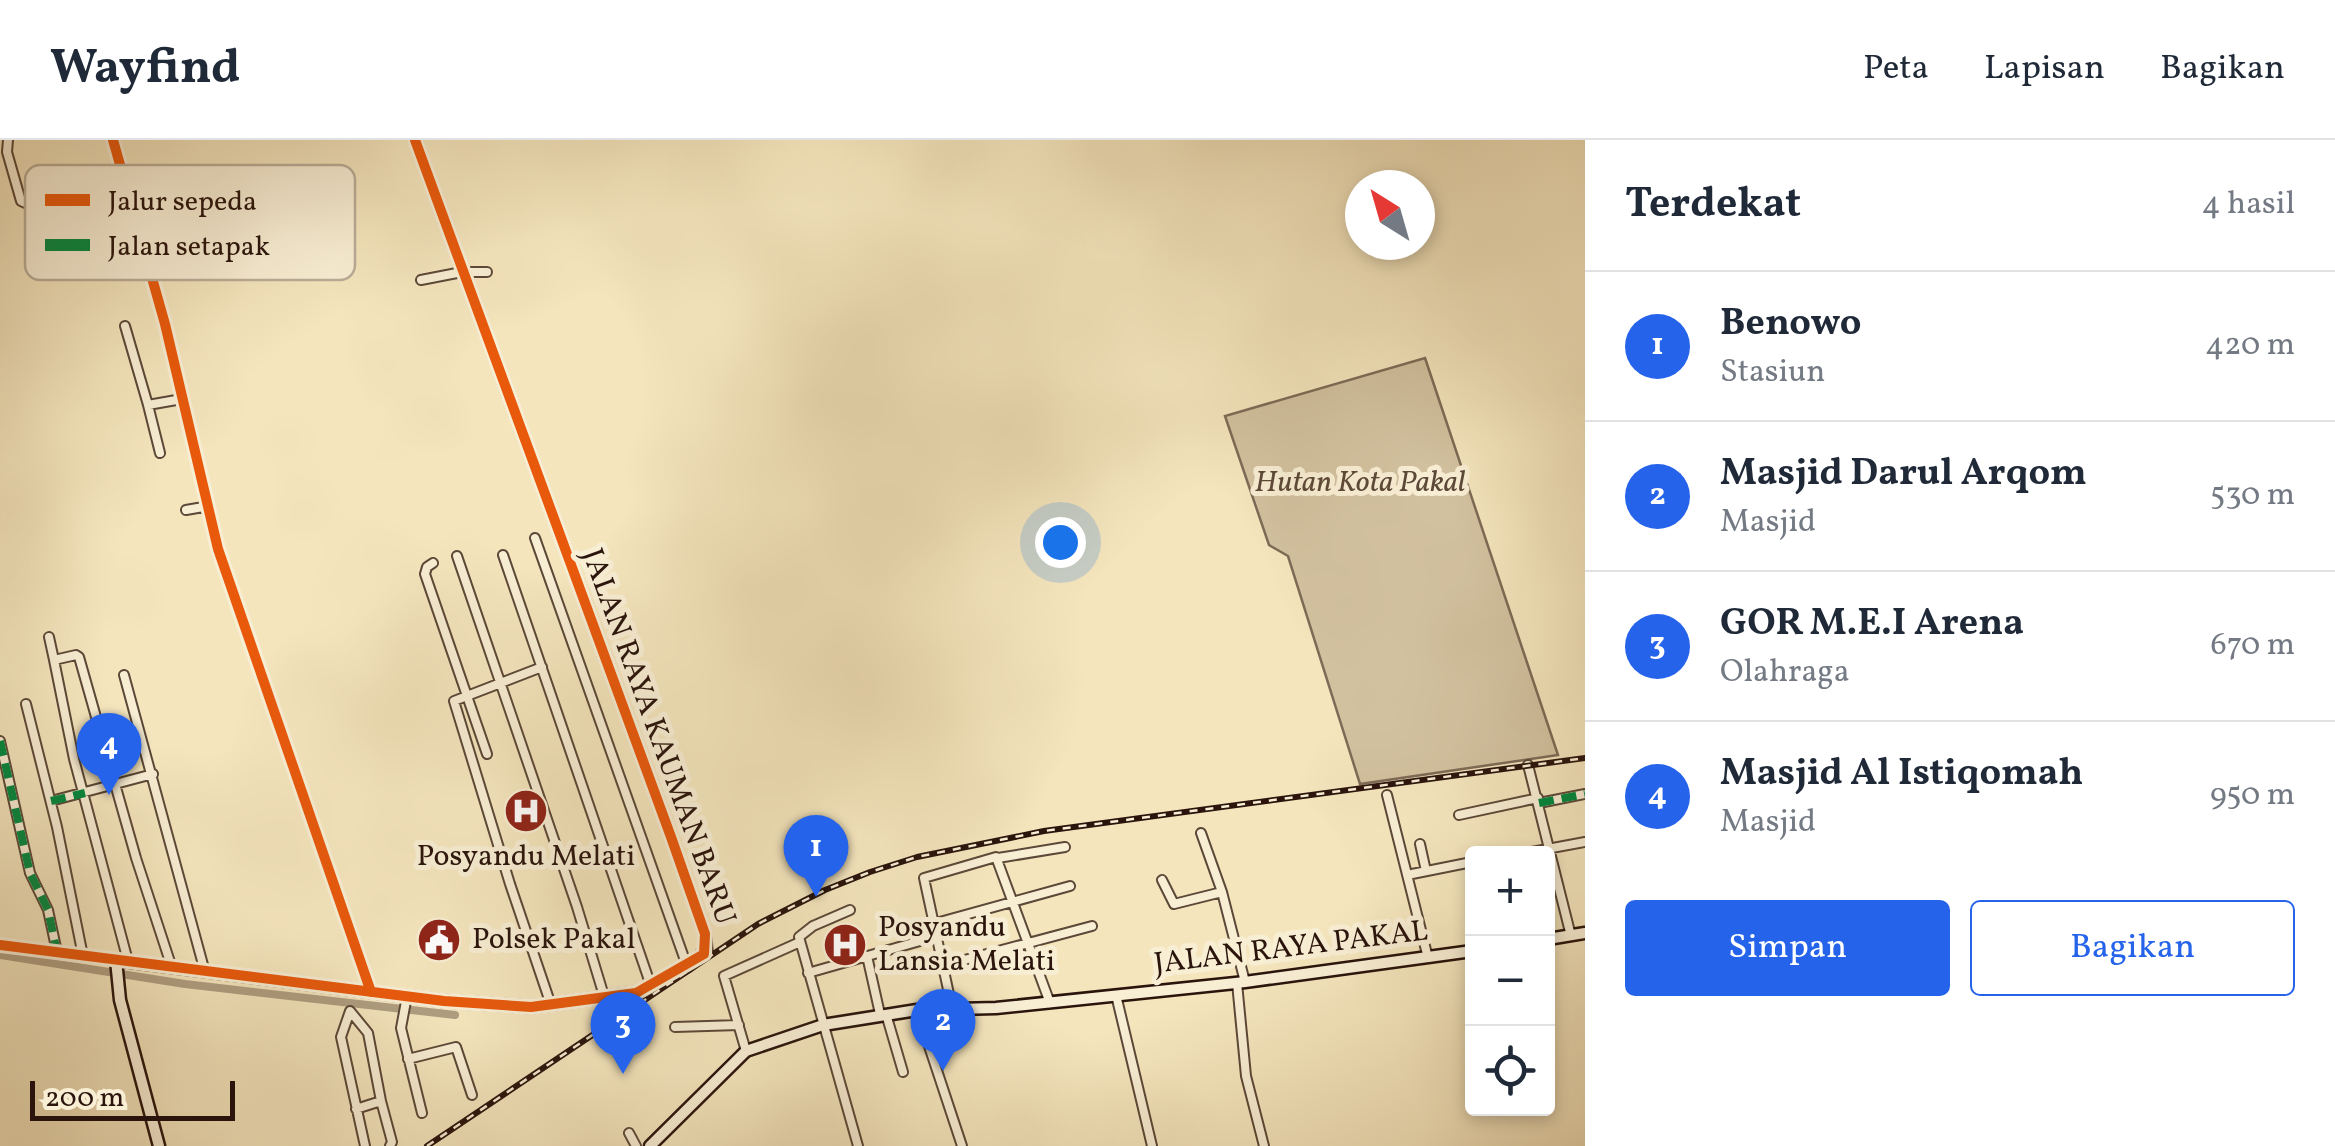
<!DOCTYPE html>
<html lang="id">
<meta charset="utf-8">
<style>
body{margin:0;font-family:Vollkorn,serif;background:#f6f6f7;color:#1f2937}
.controls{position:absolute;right:30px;bottom:30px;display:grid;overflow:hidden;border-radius:10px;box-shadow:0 5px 15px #0003}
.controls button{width:90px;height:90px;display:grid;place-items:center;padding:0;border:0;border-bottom:2px solid #e0e1e3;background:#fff;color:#1f2937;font:50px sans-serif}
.compass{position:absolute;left:1345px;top:30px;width:90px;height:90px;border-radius:50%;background:#fff;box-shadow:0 5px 15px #0003;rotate:323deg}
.scale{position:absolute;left:30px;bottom:25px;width:205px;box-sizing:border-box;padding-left:10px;border:5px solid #2a140c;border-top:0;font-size:28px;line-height:35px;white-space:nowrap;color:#2a140c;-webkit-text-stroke:8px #f8eed4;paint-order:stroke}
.you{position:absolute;left:1060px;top:402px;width:35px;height:35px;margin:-25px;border:8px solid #fff;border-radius:50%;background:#1a73e8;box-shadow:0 0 0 15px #1a73e833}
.badge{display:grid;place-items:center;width:65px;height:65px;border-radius:50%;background:#2563eb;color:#fff;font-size:32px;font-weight:700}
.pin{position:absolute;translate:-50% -82px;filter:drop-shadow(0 2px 5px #0008)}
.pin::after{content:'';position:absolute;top:52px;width:35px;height:30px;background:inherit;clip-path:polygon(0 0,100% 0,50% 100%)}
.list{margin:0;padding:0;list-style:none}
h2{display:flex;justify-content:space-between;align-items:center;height:130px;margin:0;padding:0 40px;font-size:42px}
h2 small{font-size:32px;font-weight:400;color:#747a83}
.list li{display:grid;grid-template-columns:65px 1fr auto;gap:30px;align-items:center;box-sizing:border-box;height:150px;padding:0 40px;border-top:2px solid #e0e1e3}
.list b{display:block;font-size:38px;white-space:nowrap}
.list p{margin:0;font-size:32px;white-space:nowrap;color:#747a83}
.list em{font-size:32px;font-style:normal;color:#747a83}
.actions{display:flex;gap:20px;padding:30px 40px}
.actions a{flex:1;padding:22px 0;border:2px solid #2563eb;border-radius:10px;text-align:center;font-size:35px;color:#2563eb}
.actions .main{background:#2563eb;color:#fff}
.icon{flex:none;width:55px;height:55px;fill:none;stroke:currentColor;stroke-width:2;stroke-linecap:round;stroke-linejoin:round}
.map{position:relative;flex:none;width:1585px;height:1006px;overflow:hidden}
header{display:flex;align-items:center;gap:60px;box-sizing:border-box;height:140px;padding:0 50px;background:#fff;border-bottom:2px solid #e0e1e3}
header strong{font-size:48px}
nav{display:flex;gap:55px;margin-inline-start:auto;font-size:35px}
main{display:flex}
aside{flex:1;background:#fff}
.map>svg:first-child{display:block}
.green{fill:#d2c19f;stroke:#7e6a56;stroke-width:2.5}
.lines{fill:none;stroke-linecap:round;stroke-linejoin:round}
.canal{stroke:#af9e81;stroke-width:8}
.street-casing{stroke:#5c4838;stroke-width:12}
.secondary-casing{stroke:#2a140c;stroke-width:15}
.street{stroke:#f8eed4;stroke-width:8}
.secondary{stroke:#f8eed4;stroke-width:10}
.rail-casing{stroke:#2a140c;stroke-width:6}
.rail{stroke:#f8eed4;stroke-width:2.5;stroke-dasharray:8;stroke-linecap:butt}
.quiet{stroke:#00873e;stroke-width:8;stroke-dasharray:15 8;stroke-linecap:butt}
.cycleway-casing{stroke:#f8eed4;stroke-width:16}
.cycleway{stroke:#e8590c;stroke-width:10}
.labels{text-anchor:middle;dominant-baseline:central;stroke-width:10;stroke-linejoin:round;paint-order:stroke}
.park-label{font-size:30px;font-style:italic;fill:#5c4838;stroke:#f8eed4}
.street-label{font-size:30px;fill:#2a140c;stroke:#f8eed4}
.poi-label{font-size:30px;fill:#2a140c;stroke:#f8eed4;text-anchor:start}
.key{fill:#f8eed4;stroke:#baad98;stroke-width:2.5}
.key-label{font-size:28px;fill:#2a140c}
</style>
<header>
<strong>Wayfind</strong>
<nav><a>Peta</a><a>Lapisan</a><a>Bagikan</a></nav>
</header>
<main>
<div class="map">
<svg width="1585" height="1006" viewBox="0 0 1585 1006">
<rect width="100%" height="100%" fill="#f4e5bd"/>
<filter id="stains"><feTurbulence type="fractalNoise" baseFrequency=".002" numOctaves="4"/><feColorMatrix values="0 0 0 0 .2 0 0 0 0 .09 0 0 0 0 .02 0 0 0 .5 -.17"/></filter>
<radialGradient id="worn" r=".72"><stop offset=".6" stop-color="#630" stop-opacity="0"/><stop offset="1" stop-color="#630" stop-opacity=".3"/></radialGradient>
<!-- green -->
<path class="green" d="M1425 218 1558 615 1360 644 1288 416 1269 405 1225 276Z"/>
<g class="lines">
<!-- canal -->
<path class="canal" d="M0 815 185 844 455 875"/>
<!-- street casing -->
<g class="street-casing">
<path id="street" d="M8 0 7 12 21 61 30 65 44 57
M113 0 165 184 218 409 371 852
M421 140 462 132H487
M125 186 148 265 182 259
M148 265 160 313
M186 370 209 366
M535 398 687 826
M503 415 651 846
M457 416 577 767 604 856
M433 423 427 427 425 434 487 614
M49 497 54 520 76 515 79 517 136 718 172 828
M54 520 74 619 128 821
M542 527 454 561 510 744 551 865
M124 535 205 832
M26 564 57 687 83 816
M0 601 30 733 48 770 57 812
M1528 625 1571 796
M1387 655 1428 818
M51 661 153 634
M1539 663 1585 654
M1459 675 1538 658
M1201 693 1222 752
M1420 704 1426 731
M1520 714 1585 702
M998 718 1065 707
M1407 735 1472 722
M1162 740 1174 764 1222 752 1245 842
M850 770 813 786 799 797 858 1006
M936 783 1070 746
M0 805 116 820
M867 816 880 874
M942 826 1092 786
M808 833 934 797
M1237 843 1246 936 1264 1006
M1116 855 1152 1006
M407 856 401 888 422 973
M952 868 924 738 996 717 1050 863
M917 870 962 1006
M886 874 903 932
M675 887 739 885
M746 911 724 836 800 802
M408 919 456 907 472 955
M356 969 381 961
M629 993 636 1006
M365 1006 341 897 350 871 368 893 381 961 392 1002 390 1006"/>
</g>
<!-- secondary casing -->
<g class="secondary-casing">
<path id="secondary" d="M1548 799 1585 793
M159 1006 120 860 116 820 444 861 531 867 636 853 687 826 706 811 705 794 671 697 415 0
M650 1006 746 911 823 885 917 870 996 868 1245 842 1472 811"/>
</g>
<!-- street -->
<use href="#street" class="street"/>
<!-- secondary -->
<use href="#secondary" class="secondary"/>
<!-- rail casing -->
<g class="rail-casing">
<path id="rail" d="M427 1006 758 784 825 750 870 732 917 717 1044 691 1585 618"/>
</g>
<!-- rail -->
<use href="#rail" class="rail"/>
<!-- quiet -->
<path class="quiet" d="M0 601 30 733 48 770 57 812
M51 661 85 653
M1539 663 1585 654"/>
<!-- cycleway casing -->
<g class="cycleway-casing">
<path id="cycleway" d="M113 0 165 184 218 409 371 852
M0 805 444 861 531 867 636 853 704 814 705 794 671 697 415 0"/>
</g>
<!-- cycleway -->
<use href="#cycleway" class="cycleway"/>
</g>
<!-- icons -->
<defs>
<g id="hospital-disc" transform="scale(2.25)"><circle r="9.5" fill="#8f2418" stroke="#f8eed4"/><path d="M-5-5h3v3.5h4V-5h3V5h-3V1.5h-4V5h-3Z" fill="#fff"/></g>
<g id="civic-disc" transform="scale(2.25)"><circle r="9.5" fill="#8f2418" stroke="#f8eed4"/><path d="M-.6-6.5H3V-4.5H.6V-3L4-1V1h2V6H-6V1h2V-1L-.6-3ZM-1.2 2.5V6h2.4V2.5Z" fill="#fff"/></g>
</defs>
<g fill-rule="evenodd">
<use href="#hospital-disc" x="526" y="671"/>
<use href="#civic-disc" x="439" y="800"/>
<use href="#hospital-disc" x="845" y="805"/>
</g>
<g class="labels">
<!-- park labels -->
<g class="park-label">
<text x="1360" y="343">Hutan Kota Pakal</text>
</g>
<!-- street labels -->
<g class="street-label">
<text transform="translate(658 597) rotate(70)">JALAN RAYA KAUMAN BARU</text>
<text transform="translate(1291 808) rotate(-7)">JALAN RAYA PAKAL</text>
</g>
<!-- poi labels -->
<g class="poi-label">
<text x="526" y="717" text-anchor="middle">Posyandu Melati</text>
<text x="878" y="788">Posyandu<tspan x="878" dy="34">Lansia Melati</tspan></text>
<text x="472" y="800">Polsek Pakal</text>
</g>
</g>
<!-- legend -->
<rect x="25" y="25" width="330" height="115" rx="15" class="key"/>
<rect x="45" y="54" width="45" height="12" fill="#e8590c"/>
<rect x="45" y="99" width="45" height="12" fill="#00873e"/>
<g class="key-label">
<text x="108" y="70">Jalur sepeda</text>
<text x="108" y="115">Jalan setapak</text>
</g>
<rect width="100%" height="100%" filter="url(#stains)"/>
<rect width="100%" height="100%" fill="url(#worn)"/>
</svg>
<div class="controls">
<button>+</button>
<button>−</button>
<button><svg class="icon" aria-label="locate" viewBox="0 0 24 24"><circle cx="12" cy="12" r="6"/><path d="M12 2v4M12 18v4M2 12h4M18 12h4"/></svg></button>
</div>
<svg class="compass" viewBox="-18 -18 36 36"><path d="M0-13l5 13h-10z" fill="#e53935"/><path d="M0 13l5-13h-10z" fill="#747a83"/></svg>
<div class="scale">200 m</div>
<div class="you"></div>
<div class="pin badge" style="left:816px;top:757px">1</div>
<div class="pin badge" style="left:943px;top:931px">2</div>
<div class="pin badge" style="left:623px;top:934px">3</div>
<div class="pin badge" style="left:109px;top:655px">4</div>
</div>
<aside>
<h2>Terdekat<small>4 hasil</small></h2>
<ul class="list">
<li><span class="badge">1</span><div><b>Benowo</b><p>Stasiun</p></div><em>420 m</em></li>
<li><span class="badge">2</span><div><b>Masjid Darul Arqom</b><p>Masjid</p></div><em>530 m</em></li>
<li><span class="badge">3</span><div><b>GOR M.E.I Arena</b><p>Olahraga</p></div><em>670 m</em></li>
<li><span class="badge">4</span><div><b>Masjid Al Istiqomah</b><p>Masjid</p></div><em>950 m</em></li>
</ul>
<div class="actions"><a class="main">Simpan</a><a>Bagikan</a></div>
</aside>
</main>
